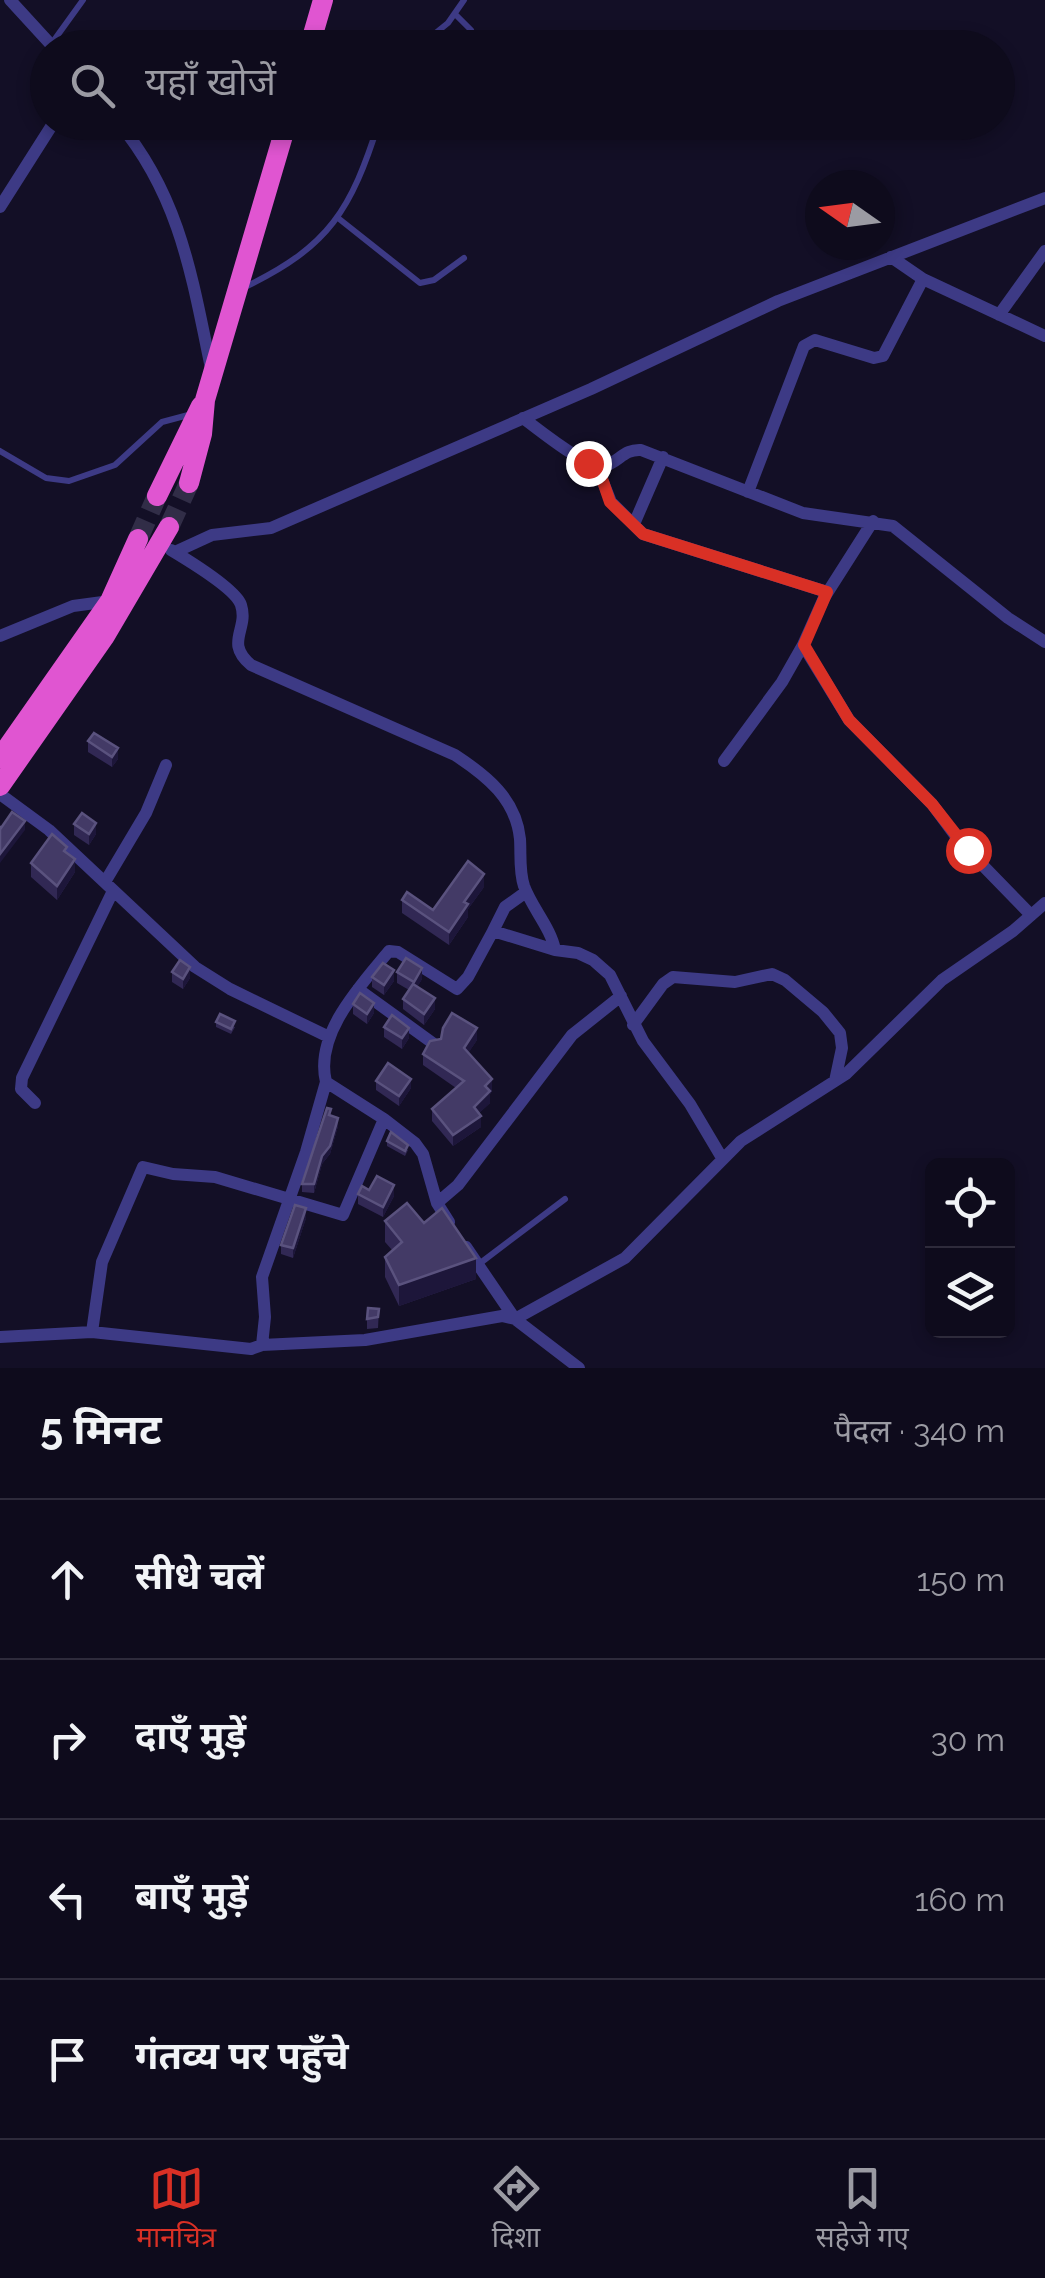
<!DOCTYPE html>
<html lang="hi">
<meta charset="utf-8">
<style>
body{margin:0;font-family:Raleway,"Noto Sans Devanagari",sans-serif;background:#171425;color:#f1f3f6}
.controls{position:absolute;right:30px;bottom:30px;display:grid;overflow:hidden;border-radius:15px;box-shadow:0 5px 15px #0003}
.controls button{width:90px;height:90px;display:grid;place-items:center;padding:0;border:0;border-bottom:2px solid #2e2b3b;background:#0e0b1c;color:#f1f3f6;font:50px sans-serif}
.compass{position:absolute;left:805px;top:170px;width:90px;height:90px;border-radius:50%;background:#0e0b1c;box-shadow:0 5px 15px #0003;rotate:284deg}
.stop{position:absolute;width:30px;height:30px;margin:-22px;border:8px solid #d93025;border-radius:50%;background:#fff}
.stop.end{background:#d93025;border-color:#fff;box-shadow:0 2px 10px #0008}
.list{margin:0;padding:0;list-style:none}
h2{display:flex;justify-content:space-between;align-items:center;height:130px;margin:0;padding:0 40px;font-size:42px}
h2 small{font-size:32px;font-weight:400;color:#9b9ba3}
.list li{display:grid;grid-template-columns:65px 1fr auto;gap:30px;align-items:center;box-sizing:border-box;height:160px;padding:0 40px;border-top:2px solid #2e2b3b}
.list b{display:block;font-size:38px;white-space:nowrap}
.list em{font-size:32px;font-style:normal;color:#9b9ba3}
.icon{flex:none;width:55px;height:55px;fill:none;stroke:currentColor;stroke-width:2;stroke-linecap:round;stroke-linejoin:round}
.map{position:relative;flex:none;width:1045px;height:1368px;overflow:hidden}
.search{position:absolute;background:#0e0b1c;box-shadow:0 5px 15px #0003;left:30px;right:30px;top:30px;height:110px;display:flex;align-items:center;gap:25px;box-sizing:border-box;padding:0 35px;border-radius:55px;color:#9b9ba3;font-size:38px}
.sheet{height:770px;background:#0e0b1c}
nav{display:flex;justify-content:space-around;align-items:center;box-sizing:border-box;height:140px;border-top:2px solid #2e2b3b;background:#0e0b1c;font-size:28px;color:#9b9ba3}
nav a{display:grid;justify-items:center;gap:5px}
nav .on{color:#d93025}
.map>svg:first-child{display:block}
.lines{fill:none;stroke-linecap:round;stroke-linejoin:round}
.trunk-tunnel{stroke:#312d47;stroke-width:20;stroke-dasharray:20 10;stroke-linecap:butt}
.service{stroke:#3d3a85;stroke-width:6}
.minor{stroke:#3d3a85;stroke-width:12}
.trunk{stroke:#e055d1;stroke-width:20}
.wall{fill:#312854}
.shaded-wall{fill:#1d163a}
.building{fill:#433a66;stroke:#5a527e;stroke-width:2.5}
.route{stroke:#d93025;stroke-width:12}
</style>
<div class="map">
<svg width="1045" height="1368" viewBox="0 0 1045 1368">
<rect width="100%" height="100%" fill="#130f26"/>
<g class="lines">
<!-- trunk-tunnel -->
<path class="trunk-tunnel" d="M169 527 189 483
M138 539 157 496"/>
<!-- service -->
<path class="service" d="M455 14 471 30 477 48
M52 43 83 0
M417 48 448 23 464 0
M507 122 509 124
M338 218 420 283 434 280 464 258
M245 287C330 246 351 210 379 122
M0 451 46 478 69 481 115 465 162 422 192 414
M479 1264 565 1199"/>
<!-- minor -->
<path class="minor" d="M10 0 54 48
M118 122C180 196 192 277 211 368
M0 207 54 122
M891 257 923 279 1045 336
M999 315 1045 251
M523 418C538 429 589 471 605 466 620 461 624 449 641 450L803 513 893 526 1008 618 1045 642
M597 467 611 502 643 534 827 592
M748 492 804 346 815 340 874 358 883 356 923 279
M634 524 663 457
M171 550C186 559 236 589 241 605 249 630 224 642 251 665L455 755C487 776 516 799 520 839 521 855 519 871 524 886 532 908 551 928 555 950L578 953 593 960 610 975 643 1041 690 1104 722 1158
M175 552 212 535 271 528 591 389 778 301 1045 198
M0 636 73 606 110 601
M803 645 849 720 932 804 960 842 1031 915
M724 761 782 682 803 645 824 598 873 521
M0 794 49 830 195 967 230 989 329 1037
M105 882 146 813 166 765
M493 931 505 907 526 892
M358 989 434 1044
M633 1025 663 984 673 977 735 982 772 974 785 980 823 1012 840 1033 842 1048 835 1081
M35 1103 21 1089 22 1078 113 891
M437 1203 458 1185 572 1035 621 996
M449 1222 437 1203 423 1154 415 1143 384 1119 326 1082C314 1034 361 985 389 951L398 952 457 989 468 977 493 931 555 950
M466 1247 515 1319 579 1368
M92 1332 102 1262 143 1167 173 1174 215 1177 343 1215 384 1119
M0 1337 92 1332 251 1349 262 1345 365 1340 502 1316 515 1319 625 1258 741 1141 846 1074 942 980 1013 931 1045 903
M262 1345 265 1317 262 1277 306 1152 326 1082"/>
<!-- trunk -->
<path class="trunk" d="M309 48 323 0
M189 483 202 434 205 400 287 122
M157 496 201 406
M0 758 110 601 138 539
M0 786 105 636 169 527"/>
</g>
<!-- wall -->
<path class="wall" d="M88 741 118 759 112 767 88 752Z
M74 824 96 834 89 845 74 835Z
M67 853 75 872 57 900 31 877V863Z
M484 887 468 909V917L449 945 402 913V900L433 910Z
M172 972 190 978 183 989 172 982Z
M397 972 422 979 417 987 435 1009 424 1025 403 1009V999L409 990 397 983Z
M372 977 394 981 384 995 372 987Z
M353 1004 374 1013 367 1024 353 1014Z
M216 1022 235 1027 231 1034 216 1027Z
M384 1027 409 1038 402 1049 384 1037Z
M477 1040 468 1053 492 1091 490 1094V1103L479 1113 481 1127 453 1146 432 1121V1109L456 1088 423 1065V1054Z
M376 1081 411 1088 399 1106 376 1090Z
M331 1116 338 1126 330 1154 322 1164 314 1193 302 1192V1184Z
M387 1141 408 1150 405 1156 387 1146Z
M369 1190 394 1196 383 1217 358 1204V1194Z
M306 1218 293 1258 281 1254V1245Z
M385 1221 424 1223 476 1279 399 1306 385 1277V1257L392 1250 385 1242Z
M379 1309 378 1328 367 1329V1319Z"/>
<!-- shaded-wall -->
<path class="shaded-wall" d="M118 748V759L112 767V757Z
M25 821V830L0 863V854Z
M96 823V834L89 845V834Z
M75 859V872L57 900V886Z
M484 874V887L468 909V917L449 945V932L464 902Z
M190 967V978L183 989V979Z
M422 968V979L414 993V982Z
M394 970V981L384 995V985Z
M435 998V1009L424 1025V1014Z
M374 1003V1013L367 1024V1014Z
M409 1028V1038L402 1049V1038Z
M477 1028V1040L464 1060V1048Z
M411 1079V1088L399 1106V1096Z
M492 1079V1091L490 1094V1103L474 1118V1107L485 1086Z
M481 1116V1127L453 1146V1135Z
M338 1118V1126L330 1154 322 1164 314 1193V1184L322 1156Z
M394 1185V1196L383 1217V1207Z
M306 1208V1218L293 1258V1248Z
M476 1258V1279L399 1306V1285Z"/>
<!-- building -->
<path class="building" d="M94 733 118 748 112 757 88 741Z
M12 812 25 821 0 854V827L1 828Z
M82 813 96 823 89 834 74 824Z
M52 834 67 847 64 851 75 859 57 886 31 863Z
M468 861 484 874 464 902 468 904 449 932 402 900 407 892 433 910Z
M406 958 422 968 414 982 397 972Z
M180 960 190 967 183 979 172 972Z
M383 963 394 970 384 985 372 977Z
M413 984 435 998 424 1014 403 999Z
M360 993 374 1003 367 1014 353 1004Z
M452 1013 477 1028 464 1048 492 1079 485 1086 490 1091 474 1107 481 1116 453 1135 432 1109 464 1081 423 1054 430 1041 441 1039 443 1028Z
M220 1014 235 1021 231 1029 216 1022Z
M392 1015 409 1028 402 1038 384 1027Z
M388 1063 411 1079 399 1096 376 1081Z
M327 1108 331 1109 329 1115 338 1118 330 1146 322 1156 314 1184H302Z
M391 1132 408 1145 405 1151 387 1141Z
M377 1176 394 1185 383 1207 358 1194 362 1186 369 1190Z
M407 1203 424 1223 442 1208 476 1258 399 1285 385 1257 402 1242 385 1221Z
M295 1205 306 1208 293 1248 281 1245Z
M368 1308 379 1309 378 1317 367 1319Z"/>
<g class="lines">
<!-- route -->
<path class="route" d="M588 463 598 467 610 502 643 534 827 592 804 645 849 720 932 804 968 850"/>
</g>
</svg>
<div class="controls">
<button><svg class="icon" aria-label="locate" viewBox="0 0 24 24"><circle cx="12" cy="12" r="6"/><path d="M12 2v4M12 18v4M2 12h4M18 12h4"/></svg></button>
<button><svg class="icon" aria-label="layers" viewBox="0 0 24 24"><path d="M12 4l9 5-9 5-9-5zM3 14l9 5 9-5"/></svg></button>
</div>
<svg class="compass" viewBox="-18 -18 36 36"><path d="M0-13l5 13h-10z" fill="#e53935"/><path d="M0 13l5-13h-10z" fill="#9b9ba3"/></svg>
<div class="stop" style="left:968px;top:850px"></div>
<div class="stop end" style="left:588px;top:463px"></div>
<div class="search"><svg class="icon" aria-label="search" viewBox="0 0 24 24"><circle cx="10" cy="10" r="6"/><path d="M15 15l6 6"/></svg>यहाँ खोजें</div>
</div>
<section class="sheet">
<h2>5 मिनट<small>पैदल · 340 m</small></h2>
<ul class="list">
<li><svg class="icon" aria-label="ahead" viewBox="0 0 24 24"><path d="M12 20V5M6 11l6-6 6 6"/></svg><div><b>सीधे चलें</b></div><em>150 m</em></li>
<li><svg class="icon" aria-label="right" viewBox="0 0 24 24"><path d="M7 20v-9h11M14 6l5 5-5 5"/></svg><div><b>दाएँ मुड़ें</b></div><em>30 m</em></li>
<li><svg class="icon" aria-label="left" viewBox="0 0 24 24"><path d="M17 20v-9H6M10 6l-5 5 5 5"/></svg><div><b>बाएँ मुड़ें</b></div><em>160 m</em></li>
<li><svg class="icon" aria-label="arrive" viewBox="0 0 24 24"><path d="M6 21V4h12l-3 4 3 4H6"/></svg><div><b>गंतव्य पर पहुँचे</b></div></li>
</ul>
</section>
<nav>
<a class="on"><svg class="icon" aria-label="map" viewBox="0 0 24 24"><path d="M3 6l6-2 6 2 6-2v14l-6 2-6-2-6 2zM9 4v14M15 6v14"/></svg>मानचित्र</a>
<a><svg class="icon" aria-label="directions" viewBox="0 0 24 24"><path d="M12 3l9 9-9 9-9-9zM9 14v-3h6M13 9l2 2-2 2"/></svg>दिशा</a>
<a><svg class="icon" aria-label="saved" viewBox="0 0 24 24"><path d="M7 4h10v16l-5-4-5 4z"/></svg>सहेजे गए</a>
</nav>
